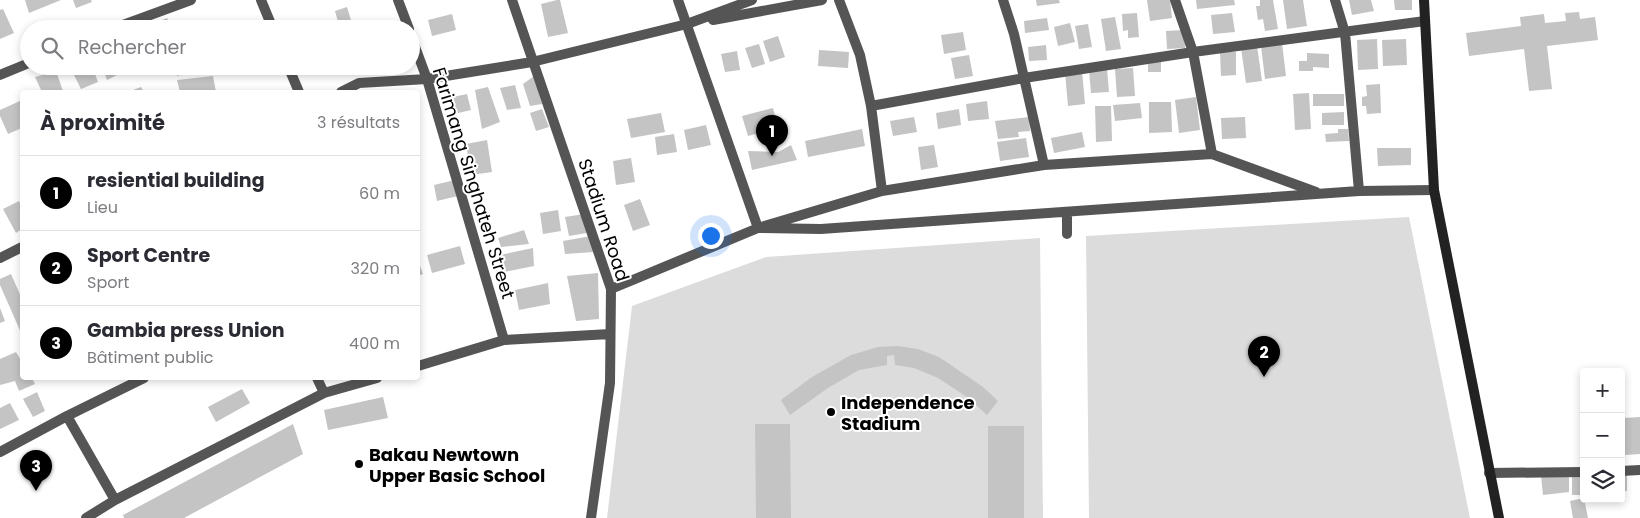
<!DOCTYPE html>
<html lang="fr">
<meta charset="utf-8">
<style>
body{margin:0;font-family:Poppins,sans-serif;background:#f7f7f7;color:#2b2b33}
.controls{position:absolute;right:15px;bottom:15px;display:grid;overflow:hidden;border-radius:5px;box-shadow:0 2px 8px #0003}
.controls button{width:45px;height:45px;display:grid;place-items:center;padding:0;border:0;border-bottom:1px solid #e1e1e2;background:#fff;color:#2b2b33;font:25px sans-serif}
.you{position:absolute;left:710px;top:235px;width:18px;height:18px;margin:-12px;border:4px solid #fff;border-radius:50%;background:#1a73e8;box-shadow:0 0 0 8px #1a73e833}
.badge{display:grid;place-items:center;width:32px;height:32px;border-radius:50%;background:#000;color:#fff;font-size:16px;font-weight:700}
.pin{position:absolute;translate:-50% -41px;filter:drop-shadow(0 1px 2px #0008)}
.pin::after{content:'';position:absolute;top:26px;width:18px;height:15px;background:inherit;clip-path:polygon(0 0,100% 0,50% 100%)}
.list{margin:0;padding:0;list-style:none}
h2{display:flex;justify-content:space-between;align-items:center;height:65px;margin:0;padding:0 20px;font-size:21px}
h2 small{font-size:16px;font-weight:400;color:#7c7c81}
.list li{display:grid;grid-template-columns:32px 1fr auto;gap:15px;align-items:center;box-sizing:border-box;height:75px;padding:0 20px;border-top:1px solid #e1e1e2}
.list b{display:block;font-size:19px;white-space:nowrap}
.list p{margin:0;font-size:16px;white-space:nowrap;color:#7c7c81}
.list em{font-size:16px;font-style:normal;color:#7c7c81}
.icon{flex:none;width:28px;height:28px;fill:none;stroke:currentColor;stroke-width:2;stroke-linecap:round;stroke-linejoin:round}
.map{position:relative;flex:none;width:1640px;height:518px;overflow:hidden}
.search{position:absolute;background:#fff;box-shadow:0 2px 8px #0003;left:20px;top:20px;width:400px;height:55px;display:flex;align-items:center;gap:12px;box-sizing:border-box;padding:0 18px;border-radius:28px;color:#7c7c81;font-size:19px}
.panel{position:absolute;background:#fff;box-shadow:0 2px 8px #0003;left:20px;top:90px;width:400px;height:290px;border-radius:5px}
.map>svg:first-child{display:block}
.green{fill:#dcdcdc}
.building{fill:#c4c4c4}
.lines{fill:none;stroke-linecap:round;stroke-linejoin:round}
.street{stroke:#555;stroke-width:10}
.secondary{stroke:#222;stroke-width:10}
.poi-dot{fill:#000;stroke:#fff;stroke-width:2}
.labels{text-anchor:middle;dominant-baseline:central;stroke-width:4;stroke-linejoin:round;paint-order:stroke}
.street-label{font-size:18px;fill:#000;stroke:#fff}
.poi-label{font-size:18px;font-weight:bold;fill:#000;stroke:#fff;text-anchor:start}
</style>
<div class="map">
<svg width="1640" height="518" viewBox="0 0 1640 518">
<rect width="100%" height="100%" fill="#fff"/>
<!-- green -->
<path class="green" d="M1409 217 1470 518H1089L1086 236Z
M1040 238 1043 518H607L632 306 766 257Z"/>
<!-- building -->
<path class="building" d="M25 0H61L29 13Z
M73 0H91L92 2 76 8Z
M557 0H560L568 33 548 37 541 4Z
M1036 0H1059L1060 3 1037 6Z
M1147 0H1170L1172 18 1150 21Z
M1196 0H1234L1235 5 1197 9Z
M1260 0H1273L1278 29 1265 31 1263 19 1258 20 1256 6H1260Z
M1283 0H1303L1307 26 1287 29Z
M1349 0H1371L1374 11 1352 15Z
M1394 0H1412V10H1395Z
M347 7 353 27 340 29 335 11Z
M3 9 14 33 0 39V10Z
M1579 12 1580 19 1595 17 1598 40 1547 46 1552 89 1529 91 1524 49 1469 56 1466 33 1521 26 1520 17 1544 14 1545 23 1566 21 1565 13Z
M1137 13 1139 37 1128 38V30L1123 31 1122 14Z
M1232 13 1235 32 1213 34 1211 15Z
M452 14 456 30 432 36 428 20Z
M1115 17 1121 49 1106 51 1101 19Z
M167 18 173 29H149L148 26Z
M1047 18 1049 30 1025 33 1024 21Z
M1070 23 1075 42 1058 46 1054 27Z
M1088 24 1092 47 1079 49 1075 26Z
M1184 30 1185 48 1167 49 1166 31Z
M963 32 966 50 944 54 941 35Z
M778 36 785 57 770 62 763 41Z
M1377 39 1378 69 1358 70 1357 40Z
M1406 39 1407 65 1383 66 1382 40Z
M1282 43 1286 76 1265 79 1261 46Z
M759 44 765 64 752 68 745 48Z
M1046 45 1047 60 1029 61 1028 47Z
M1257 46 1262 81 1246 83 1241 48Z
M819 50 849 52 848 68 818 66Z
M737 51 740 70 725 72 721 54Z
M1220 52H1236V75L1221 76Z
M1307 53 1329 54V68L1313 67V71H1299V61H1307Z
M969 55 973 76 955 79 951 58Z
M1148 60H1161V72H1148Z
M92 66 98 82 81 89 70 67Z
M102 66H123L125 71 107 80Z
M174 66H203V67L177 76Z
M1107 68 1109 92 1091 93 1089 70Z
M1133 68 1135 96 1117 97 1115 69Z
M56 71 63 91 42 92 35 77Z
M1082 71 1085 104 1068 106 1065 72Z
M213 76 216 92H180L177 80Z
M534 76 542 104 530 106 523 84Z
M1380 84 1381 113 1367 114 1366 106H1362V97L1367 96 1366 85Z
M515 85 521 108 507 110 500 88Z
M141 87 144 92H128Z
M488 87 500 122 482 129 475 90Z
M1309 93 1311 129 1295 130 1293 94Z
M467 94 471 110 454 114 448 98Z
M1313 94H1344V106H1313Z
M1196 97 1200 130 1179 133 1175 100Z
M22 100V128L8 134 0 116V110Z
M987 101 989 119 968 121 966 104Z
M1149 102H1171L1172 132 1149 133Z
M1140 103 1142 118 1115 121 1113 105Z
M1095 106H1111L1112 141 1096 142Z
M773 108 778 128 748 136 742 116Z
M542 109 549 127 536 131 530 113Z
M959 109 961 125 938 129 936 113Z
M1344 112V125H1322V113Z
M661 113 665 132 631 138 627 119Z
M914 117 917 132 893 136 890 121Z
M1029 117 1030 131 1018 132 1019 137 998 139 995 121Z
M1245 117 1246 138 1222 139 1221 118Z
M706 125 711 145 688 150 684 130Z
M862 129 865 146 808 157 805 141Z
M1338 129H1348L1349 141 1326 142 1325 134 1338 133Z
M1082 132 1085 147 1054 153 1051 138Z
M674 134 677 152 657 155 655 137Z
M1026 138 1029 157 1000 161 997 142Z
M487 140 492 172 471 175 466 144Z
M791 145 797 160 752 170 748 151 778 152Z
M934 145 938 167 921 170 918 147Z
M1377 148H1411V165L1378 166Z
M631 158 635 182 616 185 613 161Z
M455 180 458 196 437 201 434 185Z
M640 199 650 225 633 231 624 205Z
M19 201 22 207V229L16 233 3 209Z
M558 210 561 231 543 234 540 213Z
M584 214 587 233 569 236 565 217Z
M524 230 529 244 501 247 498 238Z
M591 236 594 252 565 254 563 241Z
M460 246 465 264 432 273 427 255Z
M533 248 534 266 504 272 500 255Z
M418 260 423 274 418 276Z
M598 273 599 319 576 321 567 276Z
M11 274 22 299V335L0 285V279Z
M548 283 550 304 519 310 515 290Z
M0 308 5 321 0 323Z
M898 346 918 349 939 357 983 387 998 401 987 415 967 397 938 378 914 368 895 365 894 355 887 356V365L859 370 828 388 790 415 781 400 812 377 851 355 878 347Z
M16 352 22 362V378H32L35 384 19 391 15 381 0 385V359Z
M242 389 250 403 216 422 208 407Z
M37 392 45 411 33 417 23 399Z
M383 397 388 418 328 430 324 410Z
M10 403 19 420 0 429V408Z
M1640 417V454L1625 455 1623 418Z
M293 424 303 454 184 518H124L123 515Z
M755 424H790L791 518H756Z
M988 426H1024V518H988Z
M1569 475V492L1543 495 1541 476Z
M1584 475V495H1572V476Z
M1621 475H1627V491H1621Z
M1584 498 1588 518H1573L1570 501Z"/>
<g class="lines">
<!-- street -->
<path class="street" d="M261 0 273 29
M398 0 409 29
M512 0 611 289 610 383 591 518
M678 0 758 228 882 191 1044 165 1212 154 1316 192
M839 0 860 55 871 106 882 191
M1003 0 1014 34 1044 165
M1175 0 1193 52 1212 154
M1335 0 1345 33 1359 191
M713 20 822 0
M112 29 191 0
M411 36 427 79 504 340
M288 66 299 92
M0 75 29 63
M341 92 359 83 427 79 532 62 687 24 752 0
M871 106 1024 78 1193 52 1425 21
M1067 212V234
M0 258 22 247
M611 289 758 228 821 229 1359 191 1434 190
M418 366 504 340 610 334
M317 378 324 393
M67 416 115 500
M0 452 67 416 144 378
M1621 471 1640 470
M1489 473 1584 472
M86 518 115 500 324 393 377 378"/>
<!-- secondary -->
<path class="secondary" d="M1424 0 1434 190 1499 518"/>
</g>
<!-- markers -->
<g class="poi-dot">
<circle cx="831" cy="412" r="5"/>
<circle cx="359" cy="464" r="5"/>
</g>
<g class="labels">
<!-- street labels -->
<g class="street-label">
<text transform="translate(474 183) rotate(73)">Farimang Singhateh Street</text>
<text transform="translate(604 220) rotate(72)">Stadium Road</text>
</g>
<!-- poi labels -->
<g class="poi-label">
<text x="841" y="402">Independence<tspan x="841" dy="21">Stadium</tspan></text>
<text x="369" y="454">Bakau Newtown<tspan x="369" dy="21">Upper Basic School</tspan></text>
</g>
</g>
</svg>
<div class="controls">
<button>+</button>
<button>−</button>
<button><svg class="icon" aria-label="layers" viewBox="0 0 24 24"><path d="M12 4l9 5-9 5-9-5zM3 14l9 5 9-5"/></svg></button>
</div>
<div class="you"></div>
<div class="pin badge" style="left:772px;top:156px">1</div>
<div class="pin badge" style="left:1264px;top:377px">2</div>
<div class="pin badge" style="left:36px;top:491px">3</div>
<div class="search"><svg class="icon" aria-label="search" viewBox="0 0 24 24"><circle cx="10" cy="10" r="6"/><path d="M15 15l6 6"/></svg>Rechercher</div>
<section class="panel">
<h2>À proximité<small>3 résultats</small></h2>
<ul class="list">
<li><span class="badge">1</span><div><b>resiential building</b><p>Lieu</p></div><em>60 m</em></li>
<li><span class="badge">2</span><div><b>Sport Centre</b><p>Sport</p></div><em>320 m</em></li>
<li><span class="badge">3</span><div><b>Gambia press Union</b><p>Bâtiment public</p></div><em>400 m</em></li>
</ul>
</section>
</div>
